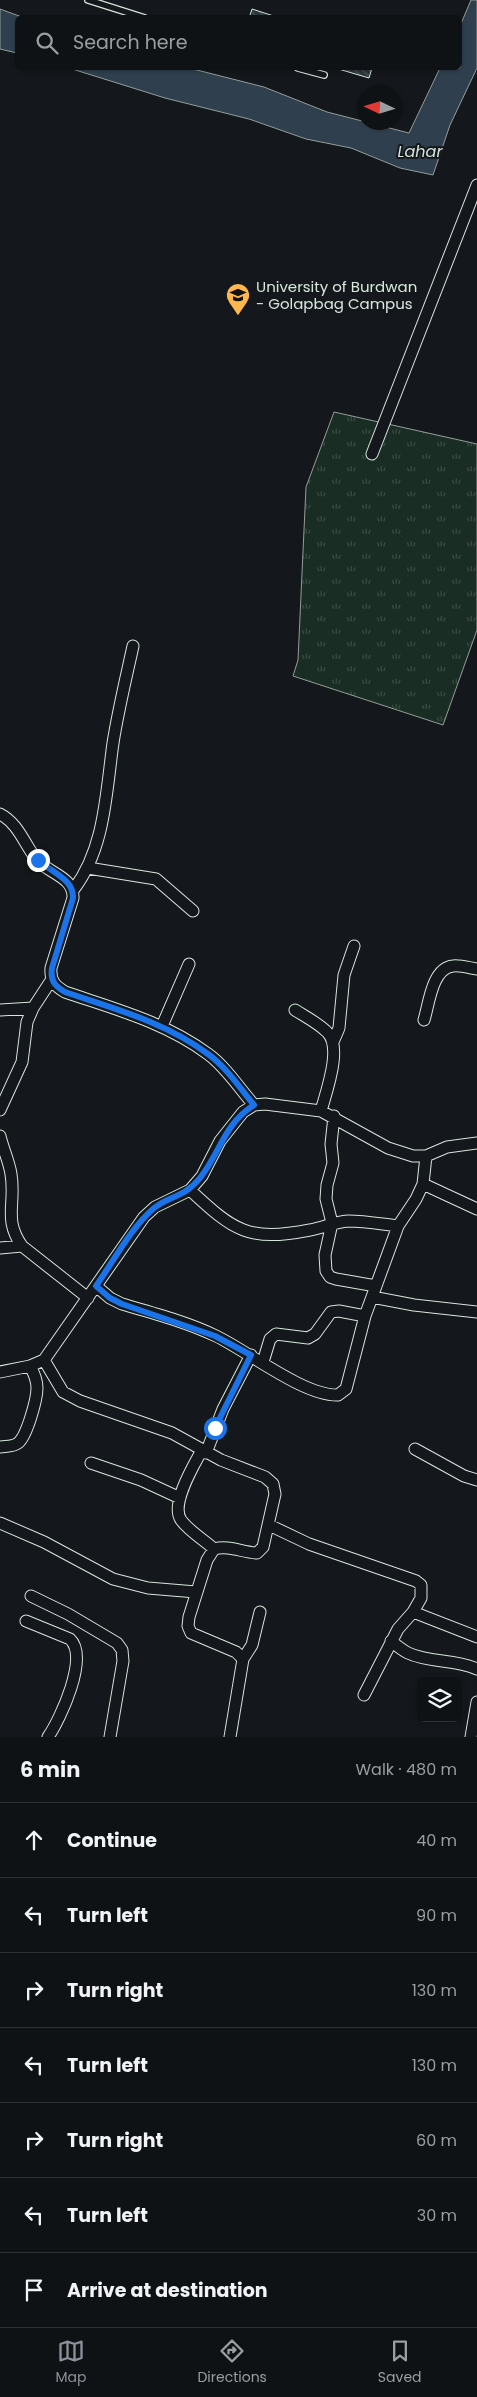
<!DOCTYPE html>
<meta charset="utf-8">
<style>
body{margin:0;font-family:Poppins,sans-serif;background:#181b1e;color:#f1f3f6}
.controls{position:absolute;right:15px;bottom:15px;display:grid;overflow:hidden;border-radius:8px;box-shadow:0 1px 4px #0004}
.controls button{width:45px;height:45px;display:grid;place-items:center;padding:0;border:0;border-bottom:1px solid #2f3234;background:#0f1215;color:#f1f3f6;font:25px sans-serif}
.compass{position:absolute;left:357px;top:85px;width:45px;height:45px;border-radius:50%;background:#0f1215;box-shadow:0 1px 4px #0004;rotate:274deg}
.stop{position:absolute;width:15px;height:15px;margin:-11px;border:4px solid #1a73e8;border-radius:50%;background:#fff}
.stop.end{background:#1a73e8;border-color:#fff;box-shadow:0 1px 5px #0008}
.list{margin:0;padding:0;list-style:none}
h2{display:flex;justify-content:space-between;align-items:center;height:65px;margin:0;padding:0 20px;font-size:21px}
h2 small{font-size:16px;font-weight:400;color:#9b9ea0}
.list li{display:grid;grid-template-columns:32px 1fr auto;gap:15px;align-items:center;box-sizing:border-box;height:75px;padding:0 20px;border-top:1px solid #2f3234}
.list b{display:block;font-size:19px;white-space:nowrap}
.list em{font-size:16px;font-style:normal;color:#9b9ea0}
.icon{flex:none;width:28px;height:28px;fill:none;stroke:currentColor;stroke-width:2;stroke-linecap:round;stroke-linejoin:round}
.map{position:relative;flex:none;width:477px;height:1737px;overflow:hidden}
.search{position:absolute;background:#0f1215;box-shadow:0 1px 4px #0004;left:15px;right:15px;top:15px;height:55px;display:flex;align-items:center;gap:12px;box-sizing:border-box;padding:0 18px;border-radius:8px;color:#9b9ea0;font-size:19px}
.sheet{height:590px;background:#0f1215}
nav{display:flex;justify-content:space-around;align-items:center;box-sizing:border-box;height:70px;border-top:1px solid #2f3234;background:#0f1215;font-size:14px;color:#9b9ea0}
nav a{display:grid;justify-items:center;gap:2px}
nav .on{color:#8c9099}
.map>svg:first-child{display:block}
.park{fill:url(#park-tufts);stroke:#939e99}
.water{fill:#2f3f4d;stroke:#939e99}
.building{fill:url(#building-back-hatch);stroke:#d8e6dc}
.lines{fill:none;stroke-linecap:round;stroke-linejoin:round}
.lane-casing{stroke:#d8e6dc;stroke-width:8}
.street-casing{stroke:#d8e6dc;stroke-width:13}
.lane{stroke:#14181c;stroke-width:5.5}
.street{stroke:#14181c;stroke-width:11}
.route{stroke:#1a73e8;stroke-width:6}
.labels{text-anchor:middle;dominant-baseline:central;stroke-width:4;stroke-linejoin:round;paint-order:stroke}
.poi-label{font-size:15px;fill:#d8e6dc;stroke:#14181c;text-anchor:start}
.water-label{font-size:16px;font-style:italic;fill:#d8e6dc;stroke:#14181c}
</style>
<div class="map">
<svg width="477" height="1737" viewBox="0 0 477 1737">
<defs>
<pattern id="park-tufts" width="24" height="20" patternUnits="userSpaceOnUse" patternTransform="scale(1.25)"><rect width="24" height="20" fill="#1a2d24"/><path d="M3 7l-1-3M5 7V3M7 7l1-3M15 17l-1-3M17 17v-4M19 17l1-3" fill="none" stroke="#3b4b43"/></pattern>
<pattern id="building-back-hatch" width="6" height="6" patternUnits="userSpaceOnUse" patternTransform="scale(1.25)"><rect width="6" height="6" fill="#2c363c"/><path d="M-1 5l2 2M0 0l6 6M5-1l2 2" fill="none" stroke="#4a5358"/></pattern>
</defs>
<rect width="100%" height="100%" fill="#14181c"/>
<!-- park -->
<path class="park" d="M334 412 477 444V630L443 725 293 676 298 660 306 487Z"/>
<!-- water -->
<path class="water" d="M471 0H477V68L450 125 433 175 400 168 351 148 306 139 249 119 165 98 69 68H189L264 87 327 112 409 133 440 68H460V26Z
M0 9 22 17 18 18 17 53 0 49Z"/>
<!-- building -->
<path class="building" d="M252 9 280 18H249Z
M335 68H372L369 78Z"/>
<g class="lines">
<!-- lane casing -->
<g class="lane-casing">
<path id="lane" d="M88 0 145 18
M298 68 324 75"/>
</g>
<!-- street casing -->
<g class="street-casing">
<path id="street" d="M372 454 477 185
M0 814C19 824 24 844 37 860 50 874 74 877 73 898L51 968C50 981 55 986 65 992 115 1009 165 1022 208 1054 226 1067 239 1088 254 1105
M88 868 156 879 193 911
M74 889C105 848 106 793 113 743 118 711 126 678 133 646
M0 1010 33 1008
M295 1010C306 1017 318 1023 327 1032 343 1047 326 1092 321 1111
M424 1020C429 1004 432 968 453 966 460 965 470 968 477 969
M162 1026 189 964
M333 1042 339 1028 344 975 354 946
M0 1110 22 1062 27 1022 33 1008 52 979
M334 1116 331 1144 333 1163 327 1185 326 1199 332 1223 325 1255 326 1271 330 1277 336 1279 376 1286
M0 1136C3 1149 9 1161 11 1174 16 1204 3 1219 22 1246L88 1298
M423 1184 477 1209
M190 1190C234 1231 248 1242 310 1230 323 1228 334 1222 348 1221 364 1221 381 1224 398 1226
M0 1248 22 1246
M96 1286 110 1298 122 1304C153 1313 187 1322 216 1336 249 1352 304 1396 338 1395L346 1389 365 1316 398 1226 416 1199 423 1184 426 1156
M372 1297 414 1305 477 1312
M44 1360 63 1392 80 1401 172 1433 221 1460 265 1477 273 1484 275 1494 263 1547 257 1553C241 1552 229 1545 214 1549L207 1560 189 1617 188 1626 191 1633 236 1652 243 1659 230 1737
M263 1362 270 1339 276 1334 308 1338 315 1334 331 1312 339 1311 365 1316
M0 1372 30 1366 44 1360 144 1217 155 1207 190 1190 202 1176 220 1141 243 1112 254 1105 265 1104 321 1111 388 1148 413 1156H426L447 1147 477 1143
M0 1447C6 1446 13 1447 18 1443 27 1436 37 1399 37 1388 37 1380 34 1373 30 1366
M415 1449 464 1476 477 1480
M202 1450C194 1465 170 1504 181 1520 189 1531 204 1540 214 1549
M206 1453 223 1409 251 1355
M91 1463 141 1480 180 1498
M0 1523 44 1542 113 1579 148 1588 196 1592
M269 1525 309 1544 416 1581 421 1585V1598L413 1612 398 1629 364 1695
M31 1596 68 1614 117 1643 122 1650 123 1661 110 1737
M413 1612 477 1637
M26 1621 70 1639C89 1657 61 1718 48 1737
M391 1641C396 1645 402 1650 408 1653 429 1663 455 1659 477 1669
M243 1659 252 1645 260 1612
M471 1737 477 1702"/>
</g>
<!-- lane -->
<use href="#lane" class="lane"/>
<!-- street -->
<use href="#street" class="street"/>
</g>
<g class="lines">
<!-- route -->
<path class="route" d="M38 860C51 872 74 879 73 898L52 968C50 981 55 986 65 992 115 1009 165 1022 208 1054 226 1067 240 1088 254 1105 224 1124 220 1153 200 1178 183 1199 169 1195 153 1209 131 1228 113 1262 96 1286L110 1298 122 1304 215 1336 251 1355 215 1428"/>
</g>
<!-- icons -->
<defs>
<g id="university-pin" transform="scale(1.25)"><path d="M0 17L-7.5 6A9.5 9.5 0 1 1 7.5 6Z" fill="#ffb74d" stroke="#14181c"/><path d="M0-5L7-2L0 1L-7-2ZM-4 1L0 2.5L4 1V4Q0 6-4 4Z" fill="#111"/></g>
</defs>
<g fill-rule="evenodd">
<use href="#university-pin" x="238" y="295"/>
</g>
<g class="labels">
<!-- poi labels -->
<g class="poi-label">
<text x="256" y="286">University of Burdwan<tspan x="256" dy="17">- Golapbag Campus</tspan></text>
</g>
<!-- water labels -->
<g class="water-label">
<text x="420" y="151">Lahar</text>
</g>
</g>
</svg>
<div class="controls">
<button><svg class="icon" aria-label="layers" viewBox="0 0 24 24"><path d="M12 4l9 5-9 5-9-5zM3 14l9 5 9-5"/></svg></button>
</div>
<svg class="compass" viewBox="-18 -18 36 36"><path d="M0-13l5 13h-10z" fill="#e53935"/><path d="M0 13l5-13h-10z" fill="#9b9ea0"/></svg>
<div class="stop" style="left:215px;top:1428px"></div>
<div class="stop end" style="left:38px;top:860px"></div>
<div class="search"><svg class="icon" aria-label="search" viewBox="0 0 24 24"><circle cx="10" cy="10" r="6"/><path d="M15 15l6 6"/></svg>Search here</div>
</div>
<section class="sheet">
<h2>6 min<small>Walk · 480 m</small></h2>
<ul class="list">
<li><svg class="icon" aria-label="ahead" viewBox="0 0 24 24"><path d="M12 20V5M6 11l6-6 6 6"/></svg><div><b>Continue</b></div><em>40 m</em></li>
<li><svg class="icon" aria-label="left" viewBox="0 0 24 24"><path d="M17 20v-9H6M10 6l-5 5 5 5"/></svg><div><b>Turn left</b></div><em>90 m</em></li>
<li><svg class="icon" aria-label="right" viewBox="0 0 24 24"><path d="M7 20v-9h11M14 6l5 5-5 5"/></svg><div><b>Turn right</b></div><em>130 m</em></li>
<li><svg class="icon" aria-label="left" viewBox="0 0 24 24"><path d="M17 20v-9H6M10 6l-5 5 5 5"/></svg><div><b>Turn left</b></div><em>130 m</em></li>
<li><svg class="icon" aria-label="right" viewBox="0 0 24 24"><path d="M7 20v-9h11M14 6l5 5-5 5"/></svg><div><b>Turn right</b></div><em>60 m</em></li>
<li><svg class="icon" aria-label="left" viewBox="0 0 24 24"><path d="M17 20v-9H6M10 6l-5 5 5 5"/></svg><div><b>Turn left</b></div><em>30 m</em></li>
<li><svg class="icon" aria-label="arrive" viewBox="0 0 24 24"><path d="M6 21V4h12l-3 4 3 4H6"/></svg><div><b>Arrive at destination</b></div></li>
</ul>
</section>
<nav>
<a class="on"><svg class="icon" aria-label="map" viewBox="0 0 24 24"><path d="M3 6l6-2 6 2 6-2v14l-6 2-6-2-6 2zM9 4v14M15 6v14"/></svg>Map</a>
<a><svg class="icon" aria-label="directions" viewBox="0 0 24 24"><path d="M12 3l9 9-9 9-9-9zM9 14v-3h6M13 9l2 2-2 2"/></svg>Directions</a>
<a><svg class="icon" aria-label="saved" viewBox="0 0 24 24"><path d="M7 4h10v16l-5-4-5 4z"/></svg>Saved</a>
</nav>
